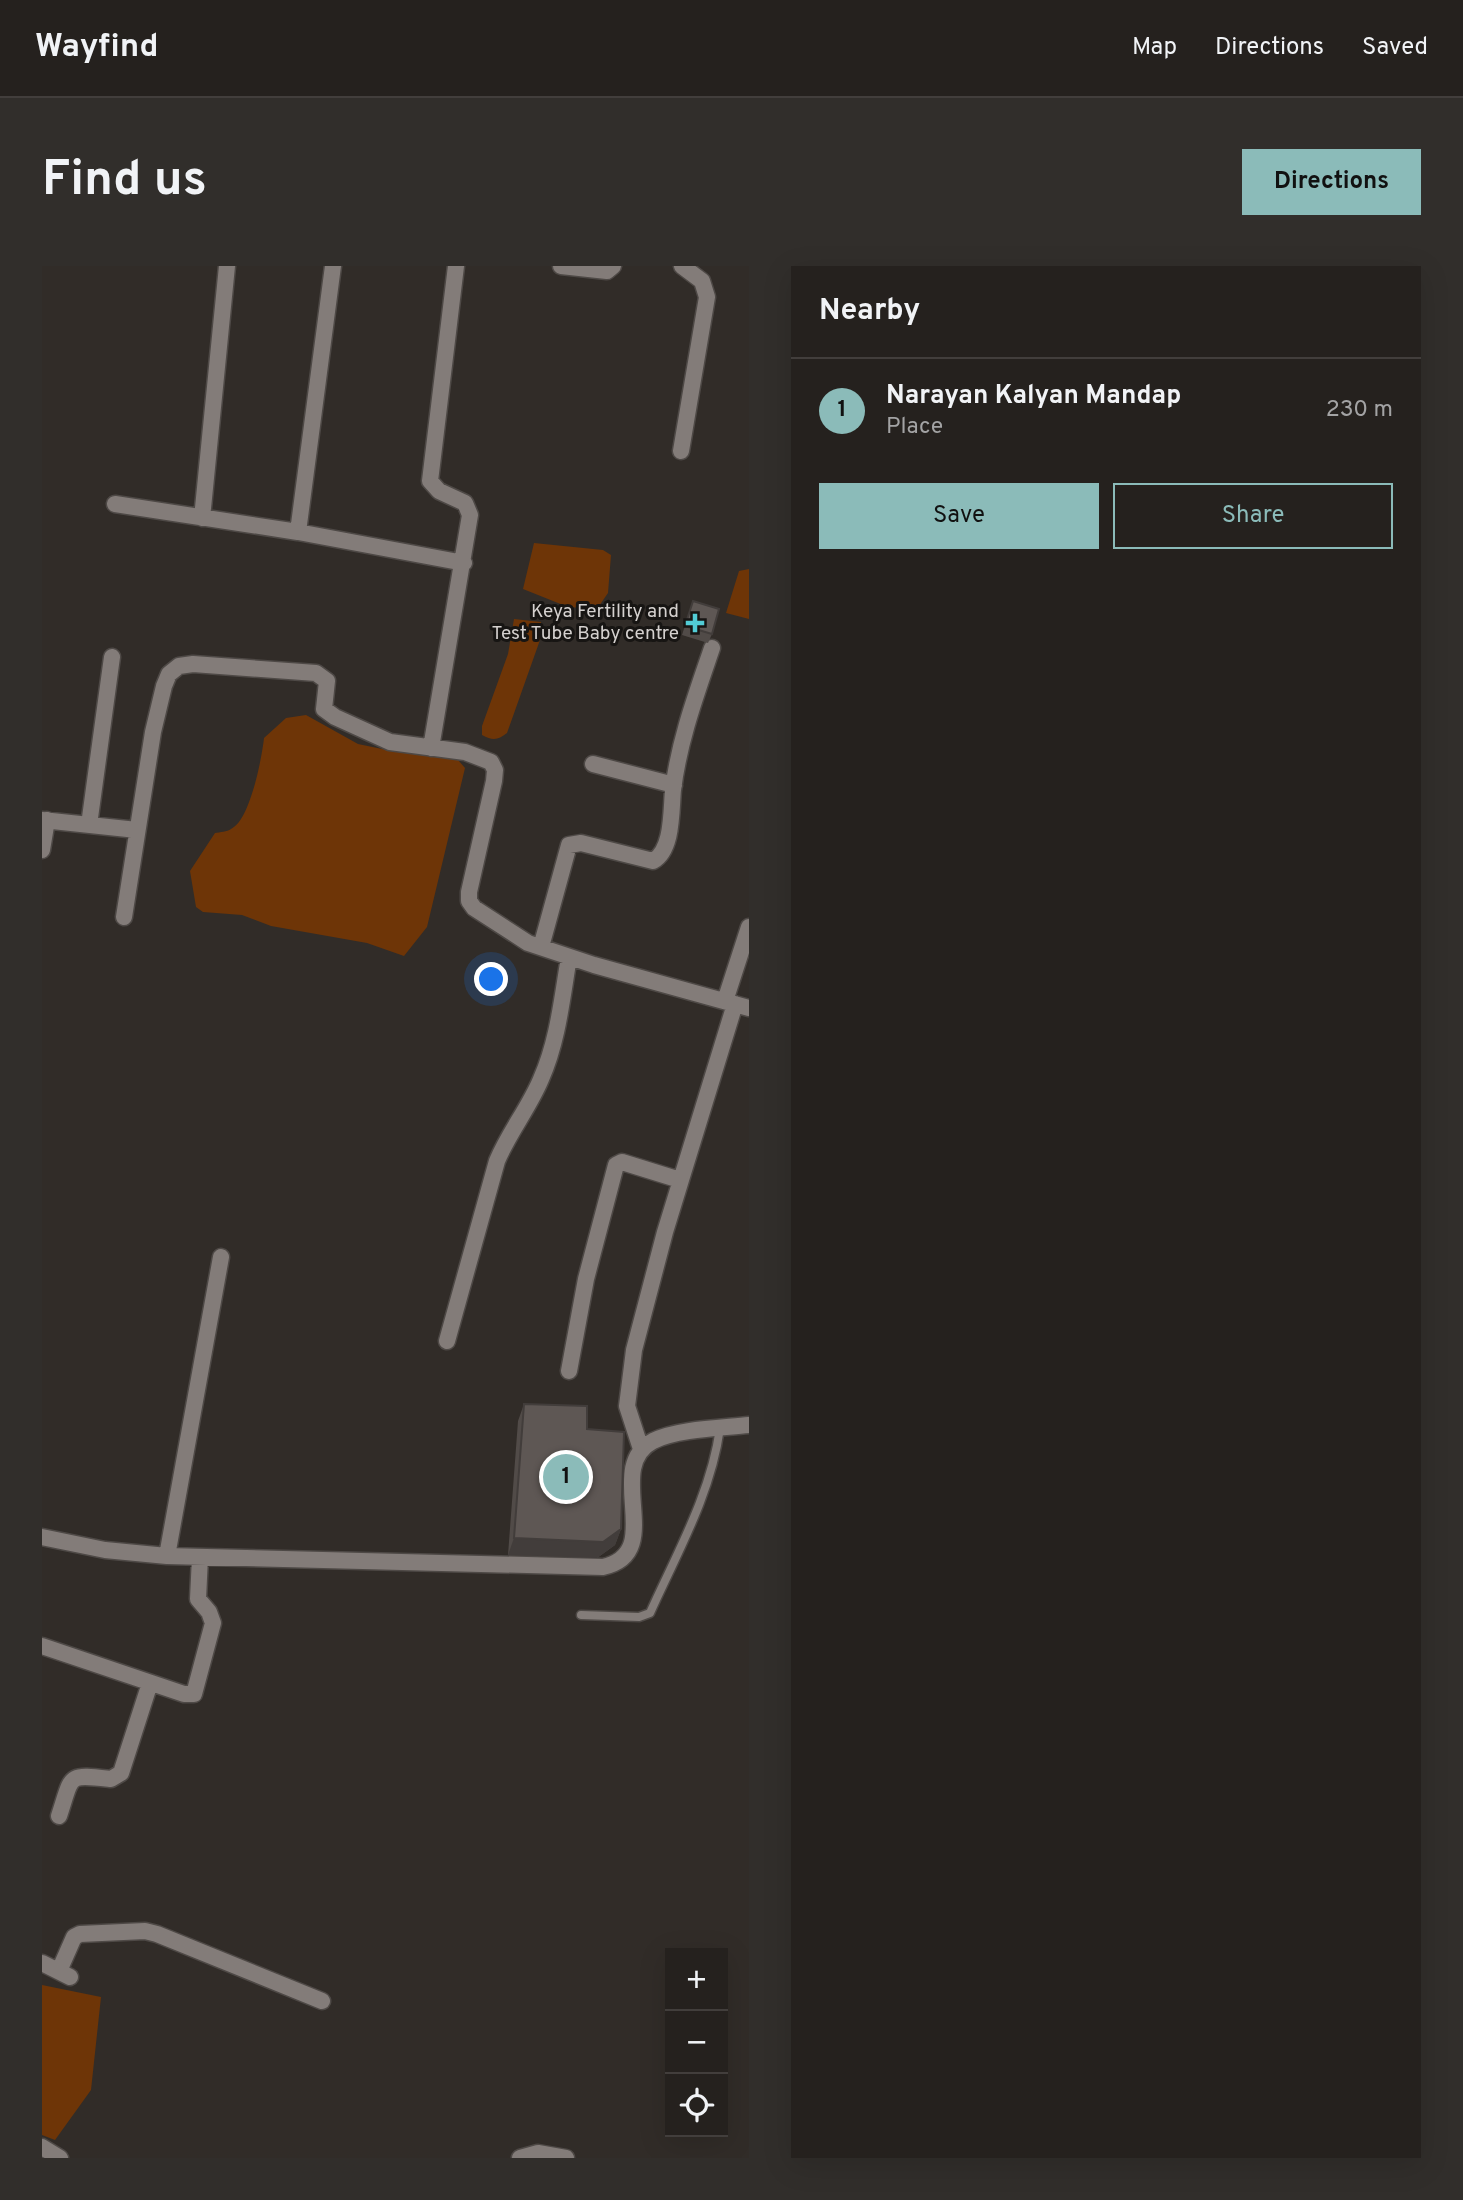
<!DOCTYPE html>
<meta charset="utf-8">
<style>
body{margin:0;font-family:Overpass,sans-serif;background:#312e2b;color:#f1f3f6}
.controls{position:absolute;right:21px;bottom:21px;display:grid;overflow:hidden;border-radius:0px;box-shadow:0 7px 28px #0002}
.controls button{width:63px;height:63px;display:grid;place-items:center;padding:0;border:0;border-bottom:2px solid #423e3c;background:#25211e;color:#f1f3f6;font:35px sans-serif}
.you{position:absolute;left:450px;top:714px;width:24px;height:24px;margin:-18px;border:5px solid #fff;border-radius:50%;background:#1a73e8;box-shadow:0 0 0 10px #1a73e833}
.badge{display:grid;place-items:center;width:46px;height:46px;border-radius:50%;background:#8bbbb9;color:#111;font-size:23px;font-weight:700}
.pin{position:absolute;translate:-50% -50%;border:4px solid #fff;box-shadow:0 2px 7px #0006}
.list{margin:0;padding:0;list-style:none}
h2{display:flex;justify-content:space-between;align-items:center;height:91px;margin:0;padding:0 28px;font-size:30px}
h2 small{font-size:23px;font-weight:400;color:#a3a3a4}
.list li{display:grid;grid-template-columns:46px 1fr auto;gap:21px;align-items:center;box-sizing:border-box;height:105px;padding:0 28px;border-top:2px solid #423e3c}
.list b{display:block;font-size:26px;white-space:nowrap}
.list p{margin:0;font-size:23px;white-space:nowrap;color:#a3a3a4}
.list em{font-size:23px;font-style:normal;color:#a3a3a4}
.actions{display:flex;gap:14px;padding:21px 28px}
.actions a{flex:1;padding:16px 0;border:2px solid #8bbbb9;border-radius:0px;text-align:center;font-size:24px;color:#8bbbb9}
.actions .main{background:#8bbbb9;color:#111}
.icon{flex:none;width:38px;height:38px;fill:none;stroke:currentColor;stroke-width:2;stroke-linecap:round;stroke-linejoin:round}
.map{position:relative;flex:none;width:707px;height:1892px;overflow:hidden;border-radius:0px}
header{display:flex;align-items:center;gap:42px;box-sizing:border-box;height:98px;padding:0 35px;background:#25211e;border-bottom:2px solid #423e3c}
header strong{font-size:33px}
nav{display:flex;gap:38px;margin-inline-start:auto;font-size:24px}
.intro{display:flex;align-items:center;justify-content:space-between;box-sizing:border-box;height:168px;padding:0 42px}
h1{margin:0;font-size:49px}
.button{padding:18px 32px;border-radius:0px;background:#8bbbb9;color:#111;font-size:24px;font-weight:700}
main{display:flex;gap:42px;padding:0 42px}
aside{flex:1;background:#25211e;border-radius:0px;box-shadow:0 7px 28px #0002}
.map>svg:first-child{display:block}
.water{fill:#6e3507}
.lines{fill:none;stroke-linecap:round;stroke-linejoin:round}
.service-casing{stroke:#4e4946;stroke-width:11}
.minor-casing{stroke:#4e4946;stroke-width:19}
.service{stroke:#837c79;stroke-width:8}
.minor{stroke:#837c79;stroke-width:16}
.wall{fill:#514b48}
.shaded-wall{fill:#423d3b}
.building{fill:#5e5754;stroke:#423d3b;stroke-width:2}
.poi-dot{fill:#52ccd6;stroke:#171513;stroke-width:2.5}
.labels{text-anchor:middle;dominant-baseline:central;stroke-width:6;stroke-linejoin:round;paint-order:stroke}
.poi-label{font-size:19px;fill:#d5d1cf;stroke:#171513;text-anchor:end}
</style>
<header>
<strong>Wayfind</strong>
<nav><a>Map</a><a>Directions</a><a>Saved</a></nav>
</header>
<div class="intro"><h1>Find us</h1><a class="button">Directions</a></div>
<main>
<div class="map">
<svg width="707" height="1892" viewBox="0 0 707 1892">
<rect width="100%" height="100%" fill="#312c28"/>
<!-- water -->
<path class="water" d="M492 277 561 284 569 289 566 327 555 343 526 341 481 323Z
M707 303V353L684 347 697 305Z
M472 353 499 356 498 374 465 467C456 474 451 475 440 469V460L466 388Z
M264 449 316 478 345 484 410 487 423 502 385 661 362 690 325 677 229 660 200 649 161 646 154 641 148 605 173 567C178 566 185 566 189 563 208 555 220 491 222 472L244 452Z
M0 1719 59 1731 49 1824 13 1874 0 1869Z"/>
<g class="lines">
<!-- service casing -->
<g class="service-casing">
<path id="service" d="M539 1349 597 1351 608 1347C635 1287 669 1228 678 1162"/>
</g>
<!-- minor casing -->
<g class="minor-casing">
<path id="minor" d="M519 0 565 5 571 0
M639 185 665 31 660 15 640 0
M73 238 256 266 422 297
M160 252 185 0
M256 266 291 0
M389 482 428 249 423 237 397 225 388 215 414 0
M551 498 632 519
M0 554 95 564
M47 559 70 391
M0 584 5 554
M82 651 111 466 122 420 127 408 137 400 151 398 274 407 285 415 282 443 293 451 348 476 423 486 449 496 453 504 452 515 427 626V635L432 642 486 677 552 699 707 742
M499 681 527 579 539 577 611 595C631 584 629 545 631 524 637 475 654 429 670 382
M683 735 707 661
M405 1075 455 895C467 866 487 842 499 813 516 775 520 732 527 691
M527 1105 544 1013 574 899 580 896 638 914
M599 1183 585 1140 592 1084 623 966 693 738
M0 1271 63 1284 125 1290 561 1301C626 1287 560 1202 611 1175 635 1163 680 1162 707 1159
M125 1290 179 991
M0 1380 142 1428H152L171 1357 167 1346 156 1333 158 1291
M17 1550C31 1508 24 1508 69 1513L79 1507 108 1417
M0 1697 28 1711
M17 1705 32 1671 38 1668 103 1665 115 1668 280 1735
M0 1881 18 1892
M478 1892 496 1887 524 1892"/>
</g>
<!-- service -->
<use href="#service" class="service"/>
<!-- minor -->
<use href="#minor" class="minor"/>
</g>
<!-- wall -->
<path class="wall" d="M651 335 670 368 666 377 640 369Z
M482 1138 579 1263 573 1279 555 1292 466 1289 476 1155Z"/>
<!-- shaded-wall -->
<path class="shaded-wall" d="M579 1263 573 1279 555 1292 466 1289 472 1272Z"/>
<!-- building -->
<path class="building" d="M651 335 677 343 670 368 643 360Z
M482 1138 545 1140V1163L582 1166 579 1263 561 1276 472 1272Z"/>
<!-- markers -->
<path class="poi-dot" d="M649.5 346.5h7v7h7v7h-7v7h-7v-7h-7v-7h7z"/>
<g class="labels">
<!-- poi labels -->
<g class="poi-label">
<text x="637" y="346">Keya Fertility and<tspan x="637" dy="22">Test Tube Baby centre</tspan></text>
</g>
</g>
</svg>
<div class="controls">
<button>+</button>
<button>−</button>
<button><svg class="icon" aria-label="locate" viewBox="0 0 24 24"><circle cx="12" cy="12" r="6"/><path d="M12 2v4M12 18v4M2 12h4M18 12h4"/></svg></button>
</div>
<div class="you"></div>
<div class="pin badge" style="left:524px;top:1211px">1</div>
</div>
<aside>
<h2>Nearby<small></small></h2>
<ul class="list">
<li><span class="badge">1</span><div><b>Narayan Kalyan Mandap</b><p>Place</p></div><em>230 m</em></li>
</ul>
<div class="actions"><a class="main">Save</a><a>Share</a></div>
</aside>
</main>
